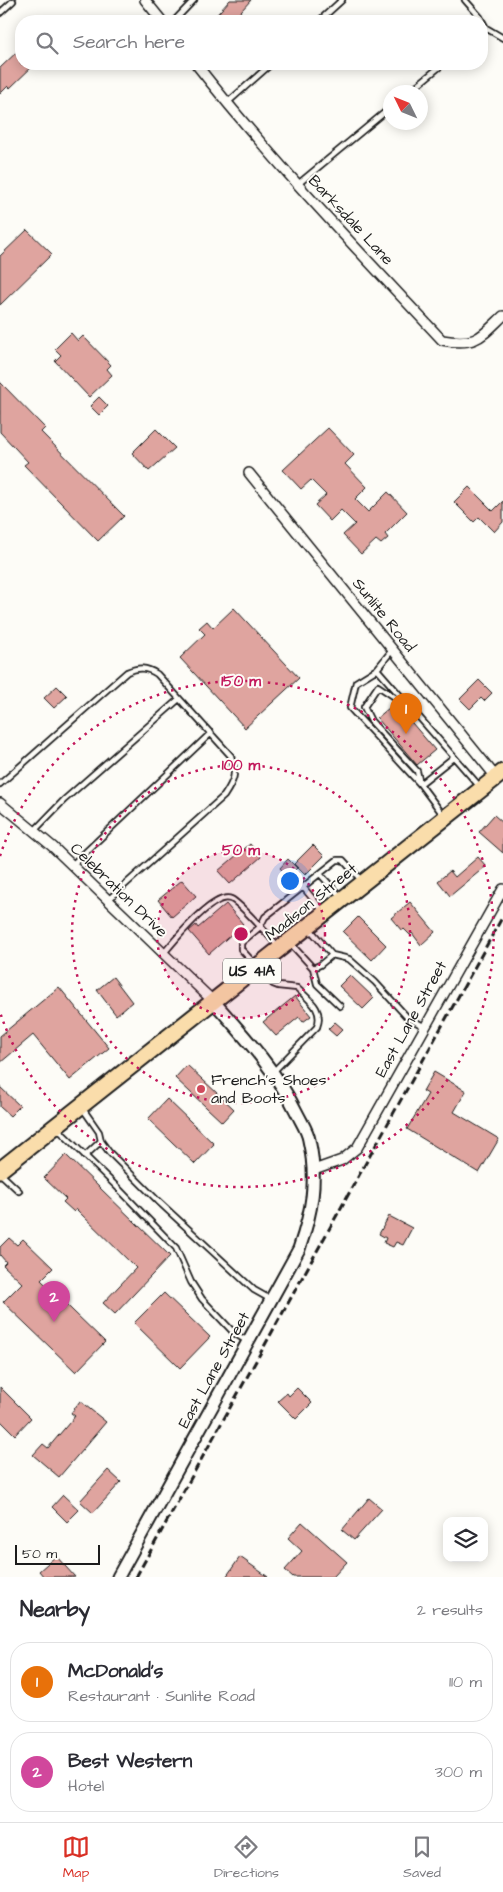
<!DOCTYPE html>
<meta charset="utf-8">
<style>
body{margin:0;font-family:"Architects Daughter",sans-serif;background:#f2f2f3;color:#2b2b33}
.controls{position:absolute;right:15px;bottom:15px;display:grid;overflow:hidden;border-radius:10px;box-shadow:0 2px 12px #0003}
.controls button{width:45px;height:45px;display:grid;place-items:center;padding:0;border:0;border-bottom:1px solid #e1e1e2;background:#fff;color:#2b2b33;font:25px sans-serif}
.compass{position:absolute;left:383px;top:85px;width:45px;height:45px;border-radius:50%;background:#fff;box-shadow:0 2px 12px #0003;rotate:313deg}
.scale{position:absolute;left:15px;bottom:12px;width:85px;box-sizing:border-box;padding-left:5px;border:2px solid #1c1c1c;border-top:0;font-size:14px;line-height:18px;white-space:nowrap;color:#1c1c1c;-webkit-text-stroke:4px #fdfcf7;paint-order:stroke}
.you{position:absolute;left:289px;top:880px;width:18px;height:18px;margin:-12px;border:4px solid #fff;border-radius:50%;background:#1a73e8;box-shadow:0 0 0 8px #1a73e833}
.badge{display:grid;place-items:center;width:32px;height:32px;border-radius:50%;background:#d93025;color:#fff;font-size:16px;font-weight:700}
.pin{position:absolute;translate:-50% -41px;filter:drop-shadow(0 1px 2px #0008)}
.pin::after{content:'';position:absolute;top:26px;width:18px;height:15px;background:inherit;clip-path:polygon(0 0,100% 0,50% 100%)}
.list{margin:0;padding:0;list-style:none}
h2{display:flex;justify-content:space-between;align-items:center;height:65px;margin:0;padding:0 20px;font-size:21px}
h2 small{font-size:16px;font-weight:400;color:#7c7c81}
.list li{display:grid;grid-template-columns:32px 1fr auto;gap:15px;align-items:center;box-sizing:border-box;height:80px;margin:0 10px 10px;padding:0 10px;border:1px solid #e1e1e2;border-radius:20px}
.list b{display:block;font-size:19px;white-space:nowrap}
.list p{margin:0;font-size:16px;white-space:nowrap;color:#7c7c81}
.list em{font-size:16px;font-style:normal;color:#7c7c81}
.icon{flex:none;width:28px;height:28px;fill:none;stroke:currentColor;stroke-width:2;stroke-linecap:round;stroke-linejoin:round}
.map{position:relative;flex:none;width:503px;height:1577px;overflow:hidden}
.search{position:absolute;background:#fff;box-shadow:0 2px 12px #0003;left:15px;right:15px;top:15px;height:55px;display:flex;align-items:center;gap:12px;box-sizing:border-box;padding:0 18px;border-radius:20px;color:#7c7c81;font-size:19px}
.sheet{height:245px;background:#fff}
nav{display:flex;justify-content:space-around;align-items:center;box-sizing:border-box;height:70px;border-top:1px solid #e1e1e2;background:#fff;font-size:14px;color:#7c7c81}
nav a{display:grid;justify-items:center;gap:2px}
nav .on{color:#d93025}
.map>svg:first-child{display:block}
.building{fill:#dfa49f;stroke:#1c1c1c}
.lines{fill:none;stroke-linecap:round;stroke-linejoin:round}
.service-casing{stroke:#1c1c1c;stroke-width:8}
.minor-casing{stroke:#1c1c1c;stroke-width:12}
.tertiary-casing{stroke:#1c1c1c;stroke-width:15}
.primary-casing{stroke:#1c1c1c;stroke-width:19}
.service{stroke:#fdfcf7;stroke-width:4.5}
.minor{stroke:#fdfcf7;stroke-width:9}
.tertiary{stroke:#fdfcf7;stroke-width:11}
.primary{stroke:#faddab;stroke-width:15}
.rail{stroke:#1c1c1c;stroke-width:3;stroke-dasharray:8 4;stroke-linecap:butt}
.ring{fill:none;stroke:#c2185b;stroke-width:2.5;stroke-dasharray:2.5 5}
.poi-dot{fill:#d1495b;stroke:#fdfcf7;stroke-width:2}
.labels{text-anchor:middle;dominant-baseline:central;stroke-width:4;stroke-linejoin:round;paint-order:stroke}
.shield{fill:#fdfcf7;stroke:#605f5e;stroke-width:1}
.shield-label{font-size:15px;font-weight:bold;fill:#1c1c1c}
.street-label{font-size:16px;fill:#1c1c1c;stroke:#fdfcf7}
.poi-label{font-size:16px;fill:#1c1c1c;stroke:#fdfcf7;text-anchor:start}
.centre{fill:#c2185b;stroke:#fdfcf7;stroke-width:2.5}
.ring-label{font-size:15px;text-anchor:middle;font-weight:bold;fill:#c2185b;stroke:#fdfcf7;stroke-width:4;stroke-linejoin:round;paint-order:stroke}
</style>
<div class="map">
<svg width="503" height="1577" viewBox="0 0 503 1577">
<rect width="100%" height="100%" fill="#fdfcf7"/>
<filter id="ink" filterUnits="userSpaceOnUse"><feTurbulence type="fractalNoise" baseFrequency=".02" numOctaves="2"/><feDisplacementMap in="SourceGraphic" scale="10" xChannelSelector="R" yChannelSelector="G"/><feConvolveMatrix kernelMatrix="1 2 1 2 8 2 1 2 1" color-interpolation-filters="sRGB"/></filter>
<g filter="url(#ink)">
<!-- building -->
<path class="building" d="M230 0H251L232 21H211Z
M21 48V64H35L10 88 8 86 0 94V68Z
M27 230 52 254 0 305V256Z
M71 333 78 341 83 336 111 365 107 369 112 375 89 397 55 361 61 355 55 349Z
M0 382 45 428 41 432 124 516 98 541 24 465 28 462 0 432Z
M99 397 108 406 99 415 90 406Z
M328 428 354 455 345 464 367 487 355 499 368 512 388 492 407 512 385 534 388 538 381 544 376 540 361 554 343 535 355 524 341 510 330 521 315 505 326 495 311 480 301 489 283 470Z
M156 429 175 448 149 471 132 453Z
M469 487 493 511 503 501V522L494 532 479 517 474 522 454 502Z
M234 608 299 678 245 728 180 658 205 634 199 628 207 621 213 628Z
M479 680 492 693 484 701 481 698 470 709 460 699Z
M57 686 67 696 54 708 44 698Z
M395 703 435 750 417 765 377 718Z
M494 815 503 823V853L479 832Z
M250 844 261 857 230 884 218 871Z
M313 845 324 856 305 875 294 864Z
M478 857 486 866 450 896 438 881 450 871 455 877Z
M288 859 297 868 288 877 280 868Z
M182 880 196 896 172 917 158 900Z
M410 902 435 932 421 945 412 933 410 935 404 929 402 931 391 918Z
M226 904 243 924 209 954 189 931 196 925 198 928Z
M358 917 386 945 372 960 343 932Z
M350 975 374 998 363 1009 339 986Z
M113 977 132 1002 116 1015 97 990Z
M59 987 109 1048 70 1080 33 1035 0 1063V1036Z
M295 996 311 1016 303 1022 299 1017 276 1036 263 1022Z
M335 1022 343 1029 336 1036 328 1029Z
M187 1065 234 1109 222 1122 175 1078Z
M434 1072 466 1091 454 1112 499 1139 479 1173 407 1129 428 1094 423 1091Z
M0 1087 20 1106 10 1116 0 1107Z
M167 1099 214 1144 195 1164 148 1119Z
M66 1155 170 1256 115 1314 103 1303 136 1268 76 1209 74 1212 63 1202 66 1199 44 1178Z
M389 1216 412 1228 403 1245 396 1242 393 1247 384 1243 386 1238 379 1234Z
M9 1238 17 1245 23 1239 53 1268 41 1280 105 1342 76 1372 3 1302 22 1283 3 1265 6 1262 0 1255V1247Z
M164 1293 210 1337 180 1368 134 1323Z
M0 1387 31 1418 15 1435 0 1420Z
M297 1388 312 1403 296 1419 278 1401 287 1393 289 1396Z
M80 1401 106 1422 59 1477 33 1455 43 1444 48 1448 75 1416 71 1413Z
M108 1470 121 1482 93 1513 80 1501Z
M63 1495 79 1510 67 1522 52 1507Z
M369 1498 382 1509 354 1540 342 1530Z
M302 1522 347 1562 333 1577H293L285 1570 302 1551 288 1538Z
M56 1556 75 1577H44L39 1571Z
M240 1557 268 1577H226Z"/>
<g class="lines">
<!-- service casing -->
<g class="service-casing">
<path id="service" d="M465 0 480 17 486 28 482 31
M0 13 13 1
M174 21 194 0
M319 21 342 0
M486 28 503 38
M409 92 443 64
M227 103 271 64
M298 184 390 108
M377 669 393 649
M405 704 378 686 364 707 371 721 417 771 420 784 454 757
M0 784 127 672C139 667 146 667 157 674L231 756C237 774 234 781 224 796L108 900
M444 816 420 784 350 708 356 682 377 669 481 788
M34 831 64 800 179 699
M72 865 211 733
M320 874 341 897
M303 887 323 911
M309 928 332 955 349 959 375 982 407 1017 425 1027
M291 944 313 968 320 965 332 955
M164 953C174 941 214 892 231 899 240 903 270 937 278 946
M313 968 317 984 340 1006
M273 1072 317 1027C324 1009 309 1000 297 988L278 986 273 984 241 949V943L260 927 265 917 337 860H343L361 880
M83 1109 99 1132 101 1141 109 1152 158 1201 254 1290 270 1299
M58 1129 117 1187 176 1248 191 1282 202 1299 234 1333 247 1341
M85 1156 101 1141
M1 1174 19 1191"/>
</g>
<!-- minor casing -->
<g class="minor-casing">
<path id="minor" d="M145 0 162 21
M196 64C272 161 358 250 442 340 476 346 480 338 503 316
M249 473 496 777
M0 803 53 847 214 1002
M314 1170 342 1160 357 1148 503 889"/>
</g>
<!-- tertiary casing -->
<g class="tertiary-casing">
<path id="tertiary" d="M118 1577 299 1249C312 1212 318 1180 309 1140 308 1132 302 1123 298 1115 277 1072 246 1038 214 1002"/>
</g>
<!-- primary casing -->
<g class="primary-casing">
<path id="primary" d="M0 1170 503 772"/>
</g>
<!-- service -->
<use href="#service" class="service"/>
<!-- minor -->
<use href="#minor" class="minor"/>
<!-- tertiary -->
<use href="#tertiary" class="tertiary"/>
<!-- primary -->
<use href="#primary" class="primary"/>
<!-- rail -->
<path class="rail" d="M136 1577 503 916"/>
</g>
</g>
<!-- distance rings -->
<circle cx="241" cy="934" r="84" fill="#c2185b" fill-opacity=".12"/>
<g class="ring">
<circle cx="241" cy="934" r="84"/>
<circle cx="241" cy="934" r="169"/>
<path d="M0 856A253 253 0 1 1 0 1012"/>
</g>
<!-- markers -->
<circle class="poi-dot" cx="201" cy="1089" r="5"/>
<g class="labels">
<!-- shield labels -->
<rect class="shield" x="223" y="958.5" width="58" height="25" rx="4"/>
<g class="shield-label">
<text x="252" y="971">US 41A</text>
</g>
<!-- street labels -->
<g class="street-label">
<text transform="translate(351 220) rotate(47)">Barksdale Lane</text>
<text transform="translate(384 615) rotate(51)">Sunlite Road</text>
<text transform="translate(119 890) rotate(44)">Celebration Drive</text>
<text transform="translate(311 902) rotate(-39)">Madison Street</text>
<text transform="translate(411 1019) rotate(-61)">East Lane Street</text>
<text transform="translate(214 1370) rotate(-61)">East Lane Street</text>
</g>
<!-- poi labels -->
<g class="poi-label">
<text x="211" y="1080">French's Shoes<tspan x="211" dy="18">and Boots</tspan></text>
</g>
</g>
<circle cx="241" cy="934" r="8" class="centre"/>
<g class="ring-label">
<text x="241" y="686">150 m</text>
<text x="241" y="770">100 m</text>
<text x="241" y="855">50 m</text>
</g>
</svg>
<div class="controls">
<button><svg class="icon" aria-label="layers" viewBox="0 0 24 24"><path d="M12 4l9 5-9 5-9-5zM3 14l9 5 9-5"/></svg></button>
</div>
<svg class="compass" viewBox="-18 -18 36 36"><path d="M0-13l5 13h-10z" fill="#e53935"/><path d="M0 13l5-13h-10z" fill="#7c7c81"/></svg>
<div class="scale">50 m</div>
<div class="you"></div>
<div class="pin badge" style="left:406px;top:734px;background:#e8710a">1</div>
<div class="pin badge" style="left:54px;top:1322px;background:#d1479c">2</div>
<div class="search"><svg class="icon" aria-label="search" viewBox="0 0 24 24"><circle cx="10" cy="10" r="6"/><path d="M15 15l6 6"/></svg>Search here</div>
</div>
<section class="sheet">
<h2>Nearby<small>2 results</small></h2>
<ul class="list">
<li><span class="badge" style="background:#e8710a">1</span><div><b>McDonald's</b><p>Restaurant · Sunlite Road</p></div><em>110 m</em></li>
<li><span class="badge" style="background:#d1479c">2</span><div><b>Best Western</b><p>Hotel</p></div><em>300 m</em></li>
</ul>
</section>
<nav>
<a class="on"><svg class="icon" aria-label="map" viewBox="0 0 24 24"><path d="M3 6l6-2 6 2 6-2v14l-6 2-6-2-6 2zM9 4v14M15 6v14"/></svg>Map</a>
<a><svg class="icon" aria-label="directions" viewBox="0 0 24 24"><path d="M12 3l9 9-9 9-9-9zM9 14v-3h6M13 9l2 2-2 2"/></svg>Directions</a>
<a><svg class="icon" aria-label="saved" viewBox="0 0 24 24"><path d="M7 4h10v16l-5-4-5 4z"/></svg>Saved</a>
</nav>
